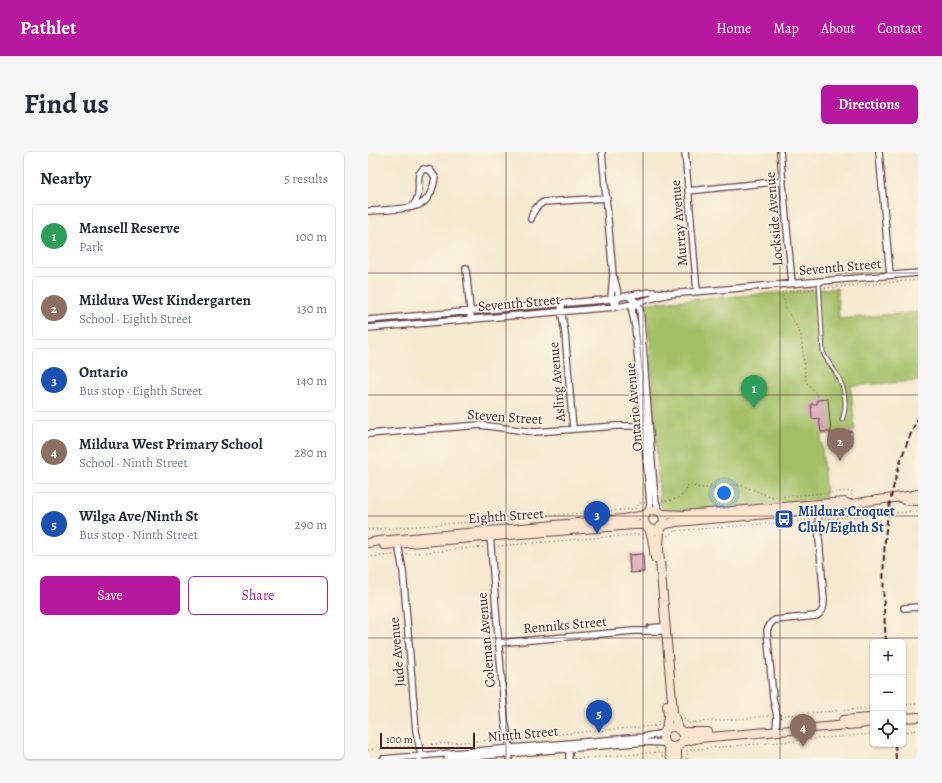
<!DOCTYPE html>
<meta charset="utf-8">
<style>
body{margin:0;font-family:Alegreya,serif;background:#f6f6f7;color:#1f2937}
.controls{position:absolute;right:12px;bottom:12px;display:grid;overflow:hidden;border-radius:6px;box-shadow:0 1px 3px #0004}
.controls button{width:36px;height:36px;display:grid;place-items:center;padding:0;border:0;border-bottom:1px solid #e0e1e3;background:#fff;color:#1f2937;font:20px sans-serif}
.scale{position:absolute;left:12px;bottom:10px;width:95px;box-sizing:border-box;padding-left:4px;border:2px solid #4a1f2b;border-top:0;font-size:11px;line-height:14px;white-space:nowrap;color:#4a1f2b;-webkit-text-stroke:3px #fcf5e5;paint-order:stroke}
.you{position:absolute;left:356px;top:341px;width:14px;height:14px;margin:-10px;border:3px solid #fff;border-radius:50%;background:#1a73e8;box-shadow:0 0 0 6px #1a73e833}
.badge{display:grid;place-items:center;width:26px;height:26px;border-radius:50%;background:#b5179e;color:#fff;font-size:13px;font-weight:700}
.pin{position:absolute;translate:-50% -33px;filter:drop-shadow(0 1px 2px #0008)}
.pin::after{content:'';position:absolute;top:21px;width:14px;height:12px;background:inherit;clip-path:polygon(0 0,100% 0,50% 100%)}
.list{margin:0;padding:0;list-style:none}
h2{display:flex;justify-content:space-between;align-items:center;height:52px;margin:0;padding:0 16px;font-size:17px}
h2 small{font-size:13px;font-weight:400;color:#747a83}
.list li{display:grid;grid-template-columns:26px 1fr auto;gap:12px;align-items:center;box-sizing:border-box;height:64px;margin:0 8px 8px;padding:0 8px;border:1px solid #e0e1e3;border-radius:6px}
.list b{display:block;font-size:15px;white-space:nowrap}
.list p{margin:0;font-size:13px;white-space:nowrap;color:#747a83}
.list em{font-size:13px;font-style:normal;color:#747a83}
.actions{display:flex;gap:8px;padding:12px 16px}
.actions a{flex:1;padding:9px 0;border:1px solid #b5179e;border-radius:6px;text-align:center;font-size:14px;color:#b5179e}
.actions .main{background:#b5179e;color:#fff}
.icon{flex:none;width:22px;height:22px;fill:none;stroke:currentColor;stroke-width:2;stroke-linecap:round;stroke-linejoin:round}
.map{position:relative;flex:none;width:550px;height:607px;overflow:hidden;border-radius:6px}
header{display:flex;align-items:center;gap:24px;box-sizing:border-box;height:56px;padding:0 20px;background:#b5179e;color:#fff}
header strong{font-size:19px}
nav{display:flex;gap:22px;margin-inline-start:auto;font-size:14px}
.intro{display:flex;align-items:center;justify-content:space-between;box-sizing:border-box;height:96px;padding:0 24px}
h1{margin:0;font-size:28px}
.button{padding:10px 18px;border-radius:6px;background:#b5179e;color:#fff;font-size:14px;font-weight:700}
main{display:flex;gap:24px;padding:0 24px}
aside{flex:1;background:#fff;border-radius:6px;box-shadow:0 1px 3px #0004}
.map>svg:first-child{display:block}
.green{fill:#a3bf66;stroke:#766f48}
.building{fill:#d097af}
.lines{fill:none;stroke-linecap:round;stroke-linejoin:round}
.lane-casing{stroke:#643d44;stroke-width:5}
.street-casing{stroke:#643d44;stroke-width:8}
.secondary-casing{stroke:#643d44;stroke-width:10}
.path{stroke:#643d44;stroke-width:1;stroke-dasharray:1 3;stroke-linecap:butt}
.lane{stroke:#fff;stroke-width:3}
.street{stroke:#fff;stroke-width:5.5}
.secondary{stroke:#fce5cf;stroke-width:8}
.rail{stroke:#4a1f2b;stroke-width:2;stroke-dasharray:6 3;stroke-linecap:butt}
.grid{fill:none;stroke:#4a1f2b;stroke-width:1;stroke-opacity:0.55}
.labels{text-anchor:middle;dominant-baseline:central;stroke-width:3;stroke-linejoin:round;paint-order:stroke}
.street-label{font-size:14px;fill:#4a1f2b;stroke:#fcf5e5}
.transit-label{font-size:14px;font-weight:bold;fill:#164399;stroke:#fcf5e5;text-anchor:start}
</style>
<header>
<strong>Pathlet</strong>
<nav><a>Home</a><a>Map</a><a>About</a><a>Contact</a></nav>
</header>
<div class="intro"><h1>Find us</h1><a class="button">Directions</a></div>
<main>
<aside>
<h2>Nearby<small>5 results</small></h2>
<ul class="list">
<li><span class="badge" style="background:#2e9e5b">1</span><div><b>Mansell Reserve</b><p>Park</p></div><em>100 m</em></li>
<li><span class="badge" style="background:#8d6e63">2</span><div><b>Mildura West Kindergarten</b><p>School · Eighth Street</p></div><em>130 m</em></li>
<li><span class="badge" style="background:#1a4fb4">3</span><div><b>Ontario</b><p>Bus stop · Eighth Street</p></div><em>140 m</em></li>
<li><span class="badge" style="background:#8d6e63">4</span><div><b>Mildura West Primary School</b><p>School · Ninth Street</p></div><em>280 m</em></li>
<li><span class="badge" style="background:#1a4fb4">5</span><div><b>Wilga Ave/Ninth St</b><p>Bus stop · Ninth Street</p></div><em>290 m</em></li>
</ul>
<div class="actions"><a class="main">Save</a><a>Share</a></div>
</aside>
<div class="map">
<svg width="550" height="607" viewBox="0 0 550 607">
<rect width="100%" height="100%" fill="#fcf5e5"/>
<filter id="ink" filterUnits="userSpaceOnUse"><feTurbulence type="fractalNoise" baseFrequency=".025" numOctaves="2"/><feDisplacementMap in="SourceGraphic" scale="8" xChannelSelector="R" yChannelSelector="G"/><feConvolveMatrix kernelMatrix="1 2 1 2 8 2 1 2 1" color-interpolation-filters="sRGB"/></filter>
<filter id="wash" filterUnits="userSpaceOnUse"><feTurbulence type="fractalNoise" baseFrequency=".012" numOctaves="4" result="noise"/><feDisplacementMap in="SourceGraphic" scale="16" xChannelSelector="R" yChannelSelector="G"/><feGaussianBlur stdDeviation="0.9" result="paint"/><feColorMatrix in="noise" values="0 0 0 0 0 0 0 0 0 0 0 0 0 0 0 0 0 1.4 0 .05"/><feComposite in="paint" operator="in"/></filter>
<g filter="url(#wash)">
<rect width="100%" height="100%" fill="#f5e9cf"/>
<!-- green -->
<path class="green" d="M469 136 471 167 550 160V229L483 234 487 279 453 283 458 347 302 360 296 359 292 352 279 151Z"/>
<g id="blocks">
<!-- building -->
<path class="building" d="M460 247 463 280H453L451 266 444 267 443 252H449V248Z
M484 279V293L463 296 462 281Z
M275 402 276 420 262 421 261 403Z"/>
</g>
</g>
<g filter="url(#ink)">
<use href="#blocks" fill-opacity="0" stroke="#643d44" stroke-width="1"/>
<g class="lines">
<!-- lane casing -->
<g class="lane-casing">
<path id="lane" d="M451 129 455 200C458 208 464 214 468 221 477 235 480 253 474 268"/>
</g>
<!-- street casing -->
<g class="street-casing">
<path id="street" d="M234 0 245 123 243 146 247 155
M317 0 329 139
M412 0 424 131
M511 0 522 123
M320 39 415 29
M0 59C13 58 42 58 53 52 62 47 66 34 67 25L62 18 55 17 51 22C49 36 54 43 44 55
M163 67C164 60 169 53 176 50L239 46
M98 116 103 168
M246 126 251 144 247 155
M260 144 267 149 272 156 286 336 288 350 292 361
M266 150 264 159 267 174 281 340 282 353 280 360
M195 151 193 158 197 181 205 277
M0 168 235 148 282 140 299 141
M0 176 247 155C266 153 283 146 301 142L550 121
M0 282 112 273 167 280 248 274H276L281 272
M122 383 137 568 142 596 141 607
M32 389 30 392 35 419 48 579 53 603 52 607
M536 456 550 455
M282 476 293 475
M130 491 266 479H293
M408 579 409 564 405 546 399 478 403 471 407 468 448 464C455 461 456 455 456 448L451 386 450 357
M201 597V607
M15 607 274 585 291 582 297 579
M79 607 278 590 297 591"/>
</g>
<!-- secondary casing -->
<g class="secondary-casing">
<path id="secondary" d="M536 348 550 349
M276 368a10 10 0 1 1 20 0a10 10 0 1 1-20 0Z
M294 362 316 363 477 350
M294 373 308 370C370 364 434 361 496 350 514 347 532 346 550 342
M292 375 291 398 305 560 310 577
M281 376 284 386 287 406
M0 391 11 389 187 373 255 367 277 363
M16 393 265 373H278
M535 566 550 565
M475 568 501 566
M295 585a10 10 0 1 1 20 0a10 10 0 1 1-20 0Z
M298 578 300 564 299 553
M313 580H340
M313 590 331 586 491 572 505 570
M300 594 303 607
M309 594V607"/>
</g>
<!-- path -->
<path class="path" d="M457 136 550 128
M446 137 414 140 418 156 433 183 438 230 449 242 450 246
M294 349C305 349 317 346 320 333L322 332C335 341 354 332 368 333 382 334 394 344 408 345L484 339V345
M457 367 550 359
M0 378 267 357 272 351H277
M299 384 306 379 444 368
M130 394 274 382 275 386H276
M38 402 117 395
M0 405 25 403
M535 553 550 552
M416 563 505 556
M316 567 321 571
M322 572 321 571 403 564
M286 574H290V569H292
M535 580 550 578
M146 586 286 574V577
M56 593 135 587
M288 596 289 600
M0 598 45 594
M206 607 293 600V604H295
M319 607V598L505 582"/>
<!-- lane -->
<use href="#lane" class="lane"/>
<!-- street -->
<use href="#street" class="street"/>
<!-- secondary -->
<use href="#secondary" class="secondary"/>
<!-- rail -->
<path class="rail" d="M518 490C512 410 514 340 550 266
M527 592 528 607"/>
</g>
</g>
<!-- grid -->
<path class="grid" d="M138 0V607M275 0V607M412 0V607M0 121H550M0 243H550M0 364H550M0 486H550"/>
<!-- icons -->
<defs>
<g id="bus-square" transform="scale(1)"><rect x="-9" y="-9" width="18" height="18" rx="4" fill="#1a4fb4" stroke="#fcf5e5"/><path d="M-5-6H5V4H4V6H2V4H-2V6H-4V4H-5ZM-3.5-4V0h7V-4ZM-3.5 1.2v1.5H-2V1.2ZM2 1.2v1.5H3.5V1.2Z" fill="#fff"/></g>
</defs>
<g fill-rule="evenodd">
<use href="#bus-square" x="416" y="367"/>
</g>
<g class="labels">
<!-- street labels -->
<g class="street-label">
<text transform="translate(406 67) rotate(-95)">Lockside Avenue</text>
<text transform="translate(311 71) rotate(-95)">Murray Avenue</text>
<text transform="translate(472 115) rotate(-5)">Seventh Street</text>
<text transform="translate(151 151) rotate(-5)">Seventh Street</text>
<text transform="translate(189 230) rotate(-95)">Asling Avenue</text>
<text transform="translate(266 255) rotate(-95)">Ontario Avenue</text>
<text transform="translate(137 265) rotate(4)">Steven Street</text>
<text transform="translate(138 364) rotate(-4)">Eighth Street</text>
<text transform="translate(197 473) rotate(-5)">Renniks Street</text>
<text transform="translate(118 488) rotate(-95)">Coleman Avenue</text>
<text transform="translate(29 500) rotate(-95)">Jude Avenue</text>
<text transform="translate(155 582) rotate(-5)">Ninth Street</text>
</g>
<!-- transit labels -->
<g class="transit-label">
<text x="430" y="359">Mildura Croquet<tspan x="430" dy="16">Club/Eighth St</tspan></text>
</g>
</g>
</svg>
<div class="controls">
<button>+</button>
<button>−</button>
<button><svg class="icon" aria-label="locate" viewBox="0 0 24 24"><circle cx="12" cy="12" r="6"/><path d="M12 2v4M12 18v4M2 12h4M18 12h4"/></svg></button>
</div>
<div class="scale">100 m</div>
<div class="you"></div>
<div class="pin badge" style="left:386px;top:256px;background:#2e9e5b">1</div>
<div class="pin badge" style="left:472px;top:309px;background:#8d6e63">2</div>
<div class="pin badge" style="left:229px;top:382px;background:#1a4fb4">3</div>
<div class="pin badge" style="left:435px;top:595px;background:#8d6e63">4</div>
<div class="pin badge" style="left:231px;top:581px;background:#1a4fb4">5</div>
</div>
</main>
